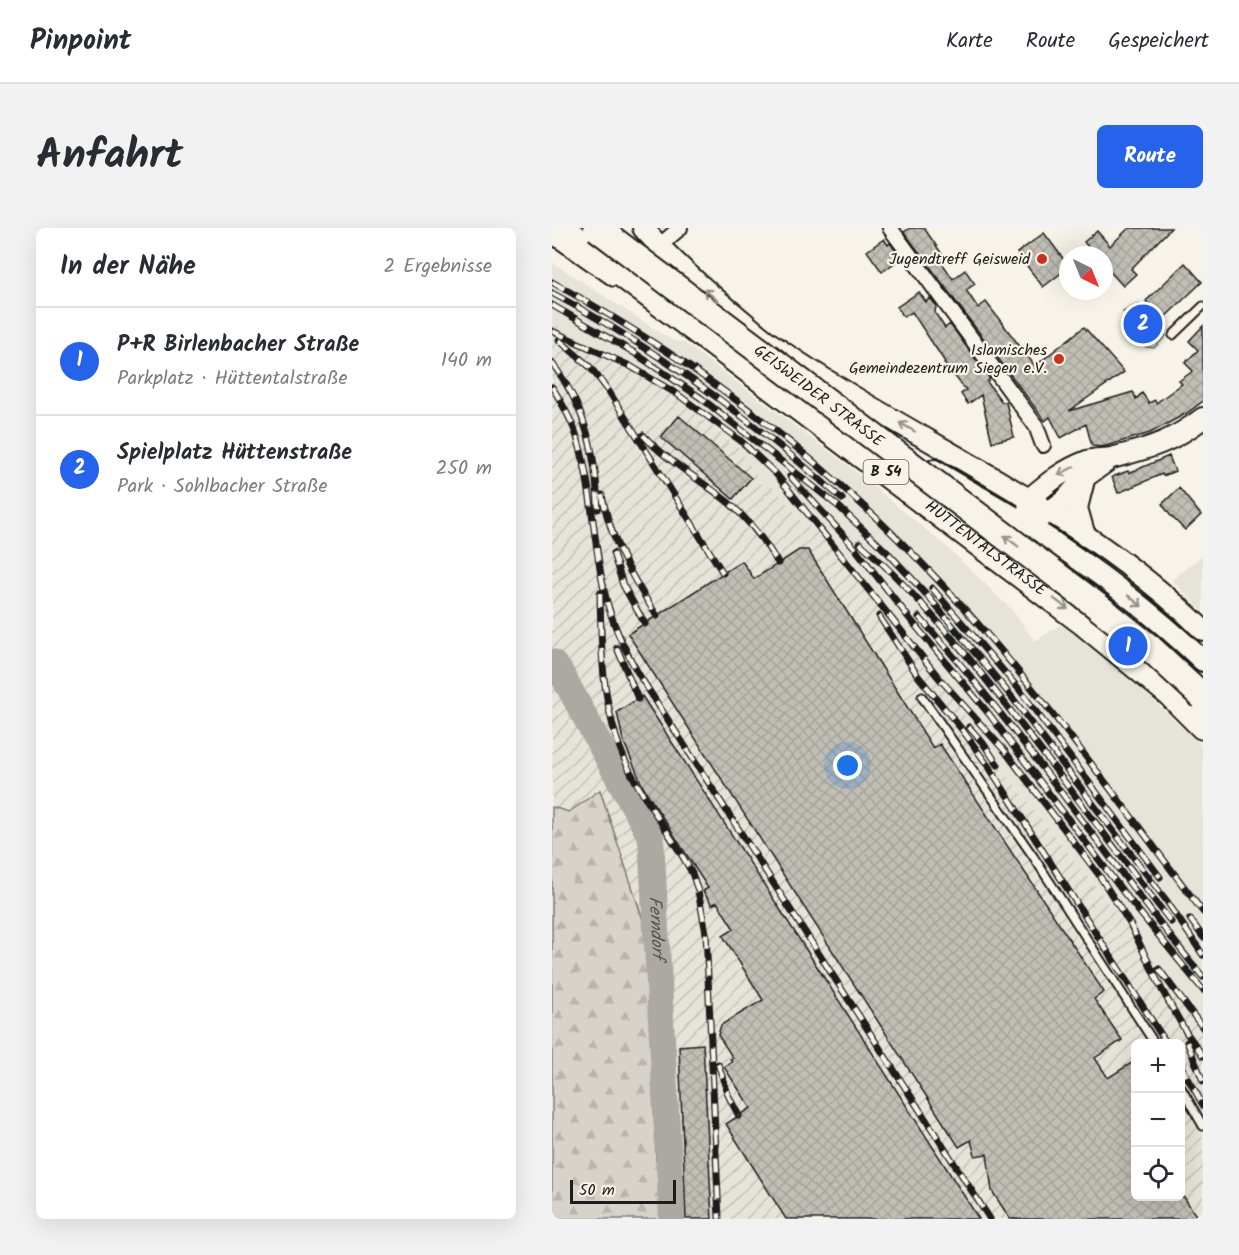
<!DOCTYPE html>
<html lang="de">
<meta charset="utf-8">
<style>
body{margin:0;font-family:Kalam,sans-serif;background:#f2f2f3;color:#2b2b33}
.controls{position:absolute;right:18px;bottom:18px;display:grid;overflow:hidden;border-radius:9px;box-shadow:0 6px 24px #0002}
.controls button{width:54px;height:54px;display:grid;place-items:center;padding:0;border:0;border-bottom:2px solid #e1e1e2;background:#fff;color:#2b2b33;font:30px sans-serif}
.compass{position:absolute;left:507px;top:18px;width:54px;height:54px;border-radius:50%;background:#fff;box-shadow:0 6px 24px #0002;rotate:137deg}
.scale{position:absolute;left:18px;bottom:15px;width:106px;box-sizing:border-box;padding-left:6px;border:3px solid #1c1c1c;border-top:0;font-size:16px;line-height:21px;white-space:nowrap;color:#1c1c1c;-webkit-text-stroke:4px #f7f3e8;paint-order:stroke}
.you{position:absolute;left:296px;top:538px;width:21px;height:21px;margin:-15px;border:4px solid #fff;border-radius:50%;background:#1a73e8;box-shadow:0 0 0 9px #1a73e833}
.badge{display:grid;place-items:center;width:39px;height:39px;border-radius:50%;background:#2563eb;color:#fff;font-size:20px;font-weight:700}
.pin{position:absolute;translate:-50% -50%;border:3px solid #fff;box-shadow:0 2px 6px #0006}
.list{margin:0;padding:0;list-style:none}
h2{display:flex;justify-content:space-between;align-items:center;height:78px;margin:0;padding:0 24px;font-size:26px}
h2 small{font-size:20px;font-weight:400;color:#7c7c81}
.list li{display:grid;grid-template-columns:39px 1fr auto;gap:18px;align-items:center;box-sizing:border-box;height:108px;padding:0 24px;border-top:2px solid #e1e1e2}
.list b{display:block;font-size:22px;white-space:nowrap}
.list p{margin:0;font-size:20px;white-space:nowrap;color:#7c7c81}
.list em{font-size:20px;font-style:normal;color:#7c7c81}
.icon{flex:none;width:33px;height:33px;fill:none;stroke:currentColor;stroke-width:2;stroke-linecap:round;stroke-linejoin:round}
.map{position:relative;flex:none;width:651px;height:991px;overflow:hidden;border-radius:9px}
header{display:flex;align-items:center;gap:36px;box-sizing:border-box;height:84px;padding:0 30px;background:#fff;border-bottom:2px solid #e1e1e2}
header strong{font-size:28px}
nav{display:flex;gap:33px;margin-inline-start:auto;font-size:21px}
.intro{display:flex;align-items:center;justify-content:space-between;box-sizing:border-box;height:144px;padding:0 36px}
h1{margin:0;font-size:42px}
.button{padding:15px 27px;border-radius:9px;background:#2563eb;color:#fff;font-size:21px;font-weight:700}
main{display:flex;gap:36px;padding:0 36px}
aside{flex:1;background:#fff;border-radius:9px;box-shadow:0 6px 24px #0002}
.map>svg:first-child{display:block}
.built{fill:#e6e3d9}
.industrial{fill:url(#industrial-furrows);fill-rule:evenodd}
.forest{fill:url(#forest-firs);stroke:#7a7874;stroke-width:1.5}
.park{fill:#d7d3cb;stroke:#7a7874;stroke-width:1.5}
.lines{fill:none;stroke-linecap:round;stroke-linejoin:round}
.river{stroke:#aca9a2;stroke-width:26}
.building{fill:url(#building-cross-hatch);stroke:#1c1c1c;stroke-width:1.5}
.lane-casing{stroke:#1c1c1c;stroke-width:11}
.street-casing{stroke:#1c1c1c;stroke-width:18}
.secondary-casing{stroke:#1c1c1c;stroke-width:24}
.highway-casing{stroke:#1c1c1c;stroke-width:30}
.lane{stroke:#f7f3e8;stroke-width:7}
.street{stroke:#f7f3e8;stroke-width:14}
.secondary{stroke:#f7f3e8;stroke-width:20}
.highway{stroke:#f7f3e8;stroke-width:26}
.rail-casing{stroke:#1c1c1c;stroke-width:7}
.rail{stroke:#f7f3e8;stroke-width:4.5;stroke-dasharray:14;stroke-linecap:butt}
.highway-bridge-casing{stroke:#1c1c1c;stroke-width:30;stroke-linecap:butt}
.highway-bridge{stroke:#f7f3e8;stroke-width:26}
.oneway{stroke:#94928c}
.poi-dot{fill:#c8321e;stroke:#f7f3e8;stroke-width:2}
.labels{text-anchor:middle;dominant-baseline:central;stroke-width:4.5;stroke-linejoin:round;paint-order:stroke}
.shield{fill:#f7f3e8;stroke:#5e5c59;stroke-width:1.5}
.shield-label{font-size:15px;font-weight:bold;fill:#1c1c1c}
.poi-label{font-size:16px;fill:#1c1c1c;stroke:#f7f3e8;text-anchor:end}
.street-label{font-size:16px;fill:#1c1c1c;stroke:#f7f3e8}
.water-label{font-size:18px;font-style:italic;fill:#565452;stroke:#f7f3e8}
</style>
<header>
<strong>Pinpoint</strong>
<nav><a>Karte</a><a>Route</a><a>Gespeichert</a></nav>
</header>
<div class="intro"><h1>Anfahrt</h1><a class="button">Route</a></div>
<main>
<aside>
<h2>In der Nähe<small>2 Ergebnisse</small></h2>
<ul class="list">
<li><span class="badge">1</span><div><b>P+R Birlenbacher Straße</b><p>Parkplatz · Hüttentalstraße</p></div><em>140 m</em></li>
<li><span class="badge">2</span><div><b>Spielplatz Hüttenstraße</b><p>Park · Sohlbacher Straße</p></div><em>250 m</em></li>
</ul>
</aside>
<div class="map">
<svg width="651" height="991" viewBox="0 0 651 991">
<defs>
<pattern id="industrial-furrows" width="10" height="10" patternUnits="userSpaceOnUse" patternTransform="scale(1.5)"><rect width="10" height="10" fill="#e6e3d9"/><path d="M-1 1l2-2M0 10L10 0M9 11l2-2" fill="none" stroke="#c5c2ba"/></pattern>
<pattern id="forest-firs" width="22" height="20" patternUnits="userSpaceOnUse" patternTransform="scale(1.5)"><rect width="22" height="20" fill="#d7d3cb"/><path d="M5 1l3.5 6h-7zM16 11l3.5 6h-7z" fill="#b8b5ae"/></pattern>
<pattern id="building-cross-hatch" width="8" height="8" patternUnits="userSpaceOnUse" patternTransform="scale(1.5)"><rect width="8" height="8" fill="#c0beb5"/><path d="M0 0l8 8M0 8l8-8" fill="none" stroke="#a4a39b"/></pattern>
</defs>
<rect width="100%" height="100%" fill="#f7f3e8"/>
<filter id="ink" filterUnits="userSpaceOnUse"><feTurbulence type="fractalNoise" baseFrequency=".0167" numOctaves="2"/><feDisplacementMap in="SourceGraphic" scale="12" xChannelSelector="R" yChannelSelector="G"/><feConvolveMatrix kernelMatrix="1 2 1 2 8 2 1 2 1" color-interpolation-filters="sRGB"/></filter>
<g filter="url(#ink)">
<!-- built -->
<path class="built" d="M0 34 121 113 131 114 299 240 395 319 460 382 483 413 508 397 515 400 599 470 651 519V794L445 535 405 475 274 305 252 296 216 252 209 257 188 221 110 160 0 95Z
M651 327V384L620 352Z"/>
<!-- industrial -->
<path class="industrial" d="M0 94 110 160 188 221 209 256 216 252 252 296 274 305 405 475 445 535 651 794V991H112L47 562 17 584 0 579ZM584 816H628V968H584Z"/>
<!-- forest -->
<path class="forest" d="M48 562 95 704 104 931 112 991H0V579L17 584Z"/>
<!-- park -->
<path class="park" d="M586 76 614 108 602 120 594 119 571 84Z"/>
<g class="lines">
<!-- river -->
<path class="river" id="s1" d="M0 434 8 443 99 610 120 991"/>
</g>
<!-- building -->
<path class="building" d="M358 0H372L392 29 388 32 401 51 413 42 423 56 414 62 426 80 434 74 483 138 532 99 572 144 517 183 581 164 584 171 590 165 597 175 603 172 604 175 630 156 627 153 641 143 633 135 646 122 637 113 651 98V173L635 185 598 205 550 219 540 218 534 196 509 210 498 189 493 193 352 4Z
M577 0H619L579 41 584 46 571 58 552 37V27H543L532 14 545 3 558 18Z
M492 5 516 37V40L491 59 465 25Z
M332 11 336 17 338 15 349 30 330 44 315 23Z
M633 35 650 54 611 91 594 73Z
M367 64 374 74 378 70 384 77 383 85 393 100 398 96 438 151 435 154 450 174H454L462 209 440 214 429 167 416 176 409 166 414 162 392 135 393 134 360 84 352 89 345 79Z
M127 188 199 250 181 271 109 209Z
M617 228 623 243 611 248 610 246 566 265 560 249 576 243 577 245Z
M627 260 649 287 633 302 618 287 610 276Z
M247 322H256L381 520 388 516 552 764 542 771 570 812 543 830 556 850 584 832V969H632L646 991H458L440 963 435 926 423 928 419 912 407 919 76 406 190 333 202 351Z
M90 468 264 737 427 991H234L174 896 199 880 172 839 180 834 178 831 181 830 166 807 169 797 211 772 171 708 182 701 165 674 160 677 151 663 156 660 91 559 71 512 65 484Z
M151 816 160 991H134L127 818Z"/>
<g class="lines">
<!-- lane casing -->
<g class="lane-casing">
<path id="lane" d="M0 12 60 54
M621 107 651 78
M370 469 481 628 603 816
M628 858 651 898"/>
</g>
<!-- street casing -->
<g class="street-casing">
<path id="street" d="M338 0 484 198 491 217
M107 18 128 0"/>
</g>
<!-- secondary casing -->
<g class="secondary-casing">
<path id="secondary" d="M91 0C118 31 148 58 180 84 193 95 205 106 219 116 361 214 526 279 651 402
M382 242C413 261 446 279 477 298 539 338 598 382 651 433
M532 252 525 280 533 308
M476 283 477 271C496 255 511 242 535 233 544 230 554 232 563 229 599 220 621 213 651 190
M488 290 512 273 533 249 554 234"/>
</g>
<!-- highway casing -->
<g class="highway-casing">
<g id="highway">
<path id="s2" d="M9 0 529 392 619 466 651 498"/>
</g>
</g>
<!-- lane -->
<use href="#lane" class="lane"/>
<!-- street -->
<use href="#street" class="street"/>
<!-- secondary -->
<use href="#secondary" class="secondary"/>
<!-- highway -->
<use href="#highway" class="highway"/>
<!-- rail casing -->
<g class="rail-casing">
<path id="rail" d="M0 54C142 132 273 232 384 350 482 453 565 571 651 684
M0 65C105 121 201 192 290 271
M0 77 81 124 149 170 286 278 337 326 375 367 459 468 614 672 651 727
M0 103 78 138 125 166 189 213 224 246 387 450 452 522 547 647 578 696 610 762 634 804 651 828
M7 112 38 139 56 162 171 345
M0 135C34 180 44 226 46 281
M0 159C9 173 17 188 23 203 41 255 40 312 53 366 60 396 73 423 89 450L438 991
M91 207C116 234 148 251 176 274 197 292 212 312 226 335
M238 248 303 320 358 391 437 486 572 665 651 762
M50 267C59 313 80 350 105 388
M308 315C377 376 434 450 490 524 533 581 576 638 619 694
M61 325 71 357 93 396
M380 360 467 461 608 649
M48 365C49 424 50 485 76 539 94 576 121 609 140 645L146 663 154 705 167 991
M327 388 366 448 412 504 439 542 615 816
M367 389C470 502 554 631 651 749
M65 420 86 471
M417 499 431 515 446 537
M638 691 651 709
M607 741 651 800
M635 814 651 853
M166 836 177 869 187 888
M628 836 651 877"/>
</g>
<!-- rail -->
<use href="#rail" class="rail"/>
<!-- highway-bridge casing -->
<g class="highway-bridge-casing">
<g id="highway-bridge">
<path id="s3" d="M45 0 544 377 598 420 651 469"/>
</g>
</g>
<!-- highway-bridge -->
<use href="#highway-bridge" class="highway-bridge"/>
</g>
<!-- one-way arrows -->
<defs><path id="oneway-shaft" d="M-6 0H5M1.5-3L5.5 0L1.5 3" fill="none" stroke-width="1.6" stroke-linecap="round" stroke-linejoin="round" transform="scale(1.5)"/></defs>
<g class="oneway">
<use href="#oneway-shaft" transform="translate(159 67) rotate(-139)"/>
<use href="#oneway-shaft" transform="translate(355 199) rotate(-150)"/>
<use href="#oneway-shaft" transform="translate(514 243) rotate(152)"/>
<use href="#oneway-shaft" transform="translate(459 313) rotate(-143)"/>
<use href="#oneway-shaft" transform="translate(583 373) rotate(38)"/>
<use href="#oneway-shaft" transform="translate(509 376) rotate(37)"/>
</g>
</g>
<!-- markers -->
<g class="poi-dot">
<circle cx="490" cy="31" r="6"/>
<circle cx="507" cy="131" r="6"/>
</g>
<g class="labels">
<!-- shield labels -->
<rect class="shield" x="311.5" y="232" width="45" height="24" rx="4.5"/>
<g class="shield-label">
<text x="334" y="244">B 54</text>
</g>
<!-- poi labels -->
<g class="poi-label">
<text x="478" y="31">Jugendtreff Geisweid</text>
<text x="495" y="122">Islamisches<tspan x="495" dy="18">Gemeindezentrum Siegen e.V.</tspan></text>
</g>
<!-- street labels -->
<g class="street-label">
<text stroke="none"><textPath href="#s3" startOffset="278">GEISWEIDER STRASSE</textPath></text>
<text stroke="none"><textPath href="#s2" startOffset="532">HÜTTENTALSTRASSE</textPath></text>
</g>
<!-- water labels -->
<g class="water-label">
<text stroke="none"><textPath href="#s1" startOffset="292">Ferndorf</textPath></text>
</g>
</g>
</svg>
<div class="controls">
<button>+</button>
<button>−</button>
<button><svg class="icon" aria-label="locate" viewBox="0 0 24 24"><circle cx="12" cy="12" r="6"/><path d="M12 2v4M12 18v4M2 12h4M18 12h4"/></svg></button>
</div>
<svg class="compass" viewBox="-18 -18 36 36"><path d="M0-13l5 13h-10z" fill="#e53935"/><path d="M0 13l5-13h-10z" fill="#7c7c81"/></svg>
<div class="scale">50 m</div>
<div class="you"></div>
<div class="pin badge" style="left:576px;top:418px">1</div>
<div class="pin badge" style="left:591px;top:96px">2</div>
</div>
</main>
